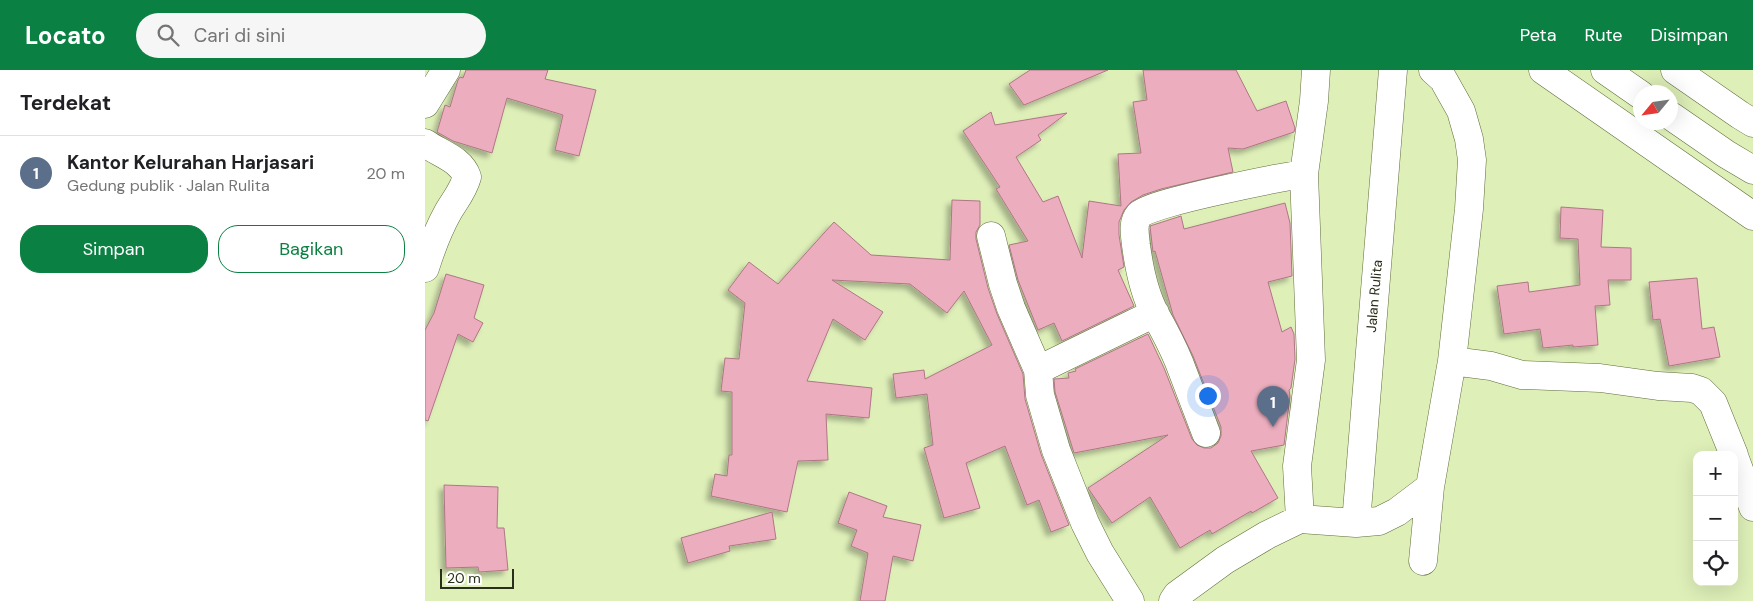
<!DOCTYPE html>
<html lang="id">
<meta charset="utf-8">
<style>
body{margin:0;font-family:"DM Sans",sans-serif;background:#f6f6f6;color:#202124}
.controls{position:absolute;right:15px;bottom:15px;display:grid;overflow:hidden;border-radius:10px;box-shadow:0 5px 20px #0002}
.controls button{width:45px;height:45px;display:grid;place-items:center;padding:0;border:0;border-bottom:1px solid #e0e0e0;background:#fff;color:#202124;font:25px sans-serif}
.compass{position:absolute;left:1208px;top:15px;width:45px;height:45px;border-radius:50%;background:#fff;box-shadow:0 5px 20px #0002;rotate:241deg}
.scale{position:absolute;left:15px;bottom:12px;width:74px;box-sizing:border-box;padding-left:5px;border:2px solid #292f1a;border-top:0;font-size:14px;line-height:18px;white-space:nowrap;color:#292f1a;-webkit-text-stroke:4px #fff;paint-order:stroke}
.you{position:absolute;left:782px;top:325px;width:18px;height:18px;margin:-12px;border:4px solid #fff;border-radius:50%;background:#1a73e8;box-shadow:0 0 0 8px #1a73e833}
.badge{display:grid;place-items:center;width:32px;height:32px;border-radius:50%;background:#0b8043;color:#fff;font-size:16px;font-weight:700}
.pin{position:absolute;translate:-50% -41px;filter:drop-shadow(0 1px 2px #0008)}
.pin::after{content:'';position:absolute;top:26px;width:18px;height:15px;background:inherit;clip-path:polygon(0 0,100% 0,50% 100%)}
.list{margin:0;padding:0;list-style:none}
h2{display:flex;justify-content:space-between;align-items:center;height:65px;margin:0;padding:0 20px;font-size:21px}
h2 small{font-size:16px;font-weight:400;color:#757577}
.list li{display:grid;grid-template-columns:32px 1fr auto;gap:15px;align-items:center;box-sizing:border-box;height:75px;padding:0 20px;border-top:1px solid #e0e0e0}
.list b{display:block;font-size:19px;white-space:nowrap}
.list p{margin:0;font-size:16px;white-space:nowrap;color:#757577}
.list em{font-size:16px;font-style:normal;color:#757577}
.actions{display:flex;gap:10px;padding:15px 20px}
.actions a{flex:1;padding:11px 0;border:1px solid #0b8043;border-radius:20px;text-align:center;font-size:18px;color:#0b8043}
.actions .main{background:#0b8043;color:#fff}
.icon{flex:none;width:28px;height:28px;fill:none;stroke:currentColor;stroke-width:2;stroke-linecap:round;stroke-linejoin:round}
.map{position:relative;flex:none;width:1328px;height:531px;overflow:hidden}
header{display:flex;align-items:center;gap:30px;box-sizing:border-box;height:70px;padding:0 25px;background:#0b8043;color:#fff}
header strong{font-size:24px}
nav{display:flex;gap:28px;margin-inline-start:auto;font-size:18px}
.search{width:350px;height:45px;background:#f6f6f6;display:flex;align-items:center;gap:12px;box-sizing:border-box;padding:0 18px;border-radius:28px;color:#757577;font-size:19px}
main{display:flex}
aside{flex:1;background:#fff}
.map>svg:first-child{display:block}
.building{fill:#ecaebe;stroke:#af7685;filter:url(#shadow)}
.lines{fill:none;stroke-linecap:round;stroke-linejoin:round}
.minor-casing{stroke:#5f6d3b;stroke-width:29}
.motorway-casing{stroke:#5f6d3b;stroke-width:29}
.minor{stroke:#fff;stroke-width:28}
.motorway{stroke:#fff;stroke-width:28}
.labels{text-anchor:middle;dominant-baseline:central;stroke-width:4.5;stroke-linejoin:round;paint-order:stroke}
.street-label{font-size:14px;fill:#292f1a;stroke:#fff}
</style>
<header>
<strong>Locato</strong>
<div class="search"><svg class="icon" aria-label="search" viewBox="0 0 24 24"><circle cx="10" cy="10" r="6"/><path d="M15 15l6 6"/></svg>Cari di sini</div>
<nav><a>Peta</a><a>Rute</a><a>Disimpan</a></nav>
</header>
<main>
<aside>
<h2>Terdekat<small></small></h2>
<ul class="list">
<li><span class="badge" style="background:#5c6f8a">1</span><div><b>Kantor Kelurahan Harjasari</b><p>Gedung publik · Jalan Rulita</p></div><em>20 m</em></li>
</ul>
<div class="actions"><a class="main">Simpan</a><a>Bagikan</a></div>
</aside>
<div class="map">
<svg width="1328" height="531" viewBox="0 0 1328 531">
<defs>
<filter id="shadow"><feDropShadow dx="-4.5" dy="4.5" stdDeviation="2.5" flood-color="#0004"/></filter>
</defs>
<rect width="100%" height="100%" fill="#deefb8"/>
<!-- building -->
<path class="building" d="M41 0H123L120 9 171 20 154 86 130 80 138 45 82 28 67 83 28 71 12 62 20 35 25 37 33 10 35 7 38 8Z
M605 0H683L599 35 584 14Z
M718 0H811L832 41 861 31 870 58 869 62 818 79 803 78 808 102 736 119 718 125 706 132 699 140 694 152V165L699 197 693 200 709 236 637 271 629 253 613 260 593 210 584 175 603 171 571 119 575 117 538 61 566 42 570 55 642 43 613 65 616 70 591 87 618 132 633 126 657 188 664 131 696 136 693 84 716 83 708 32 722 30Z
M527 130 555 131V155L551 162V169L563 218 572 244 598 304 600 329 616 384 644 455 626 462 614 430 602 435 580 376 541 393 555 438 519 448 499 378 508 375 502 324 471 328 468 304 499 300 500 309 567 275 539 221 522 243 485 214 407 210 458 242 440 270 408 249 382 311 447 318 444 348 401 344 403 390 373 391 362 442 286 426 290 404 302 406 304 385H307V322L296 321 300 288 314 289 320 233 303 220 324 192 353 214 409 152 446 185 525 190Z
M860 133 865 153 867 206 843 212 857 262 866 257 869 264 870 289 866 318 864 320 865 326 859 375 826 381 853 428 827 443 826 441 787 464 785 460 755 478 725 427 687 453 663 418 743 365 649 383 630 322 629 309 644 308 643 303 651 301 650 299 723 264 739 298 767 369 772 375 779 378H786L793 373 796 366V357L768 286 748 245 730 181 728 182 725 156 756 146 759 159Z
M1136 137 1178 140 1176 177 1206 178V210H1183L1185 235 1170 236 1173 275 1148 277V275L1118 278 1115 259 1079 264 1072 216 1103 212 1104 222 1155 215 1153 169 1135 168Z
M21 204 59 215 49 248 58 253 48 272 33 264 3 351 0 350V260L9 243Z
M1272 208 1277 259 1289 257 1295 287 1244 296 1235 249 1228 250 1224 212Z
M19 415 73 417 72 458H79L83 500 54 502 53 497 21 498Z
M424 422 462 436 458 447 496 455 488 491 468 486 460 531H435L443 483 426 476 432 460 413 453Z
M347 442 351 469 304 476 305 481 263 493 256 468Z"/>
<g class="lines">
<!-- minor casing -->
<g class="minor-casing">
<path id="minor" d="M0 34 21 0
M0 73C15 84 36 89 42 107 38 121 30 130 23 142 13 160 6 179 0 198
M566 166 578 214 586 238 613 300 615 325 631 380 660 453 675 483 705 531
M1027 291 1066 296 1097 305 1175 308 1233 316 1267 318 1276 321 1288 333 1309 385
M613 300 730 243
M781 363C772 339 763 316 754 292 747 275 739 260 730 244 719 223 714 198 711 175 710 165 707 153 714 145 723 133 857 107 879 104
M1309 386 1328 437
M875 449 872 396 886 290 879 104 889 31 891 0
M931 453 968 0
M998 491 1005 417 1027 291 1044 139 1047 90 1044 69 1036 41 1018 9 1008 0
M748 531 752 525 800 490 842 465 875 449 931 453 954 451 972 442 1005 417"/>
</g>
<!-- motorway casing -->
<g class="motorway-casing">
<path id="motorway" d="M1118 0 1328 146
M1180 0 1216 25
M1250 0 1315 45 1328 53
M1246 46 1301 84 1328 100"/>
</g>
<!-- minor -->
<use href="#minor" class="minor"/>
<!-- motorway -->
<use href="#motorway" class="motorway"/>
</g>
<g class="labels">
<!-- street labels -->
<g class="street-label">
<text transform="translate(949 226) rotate(-85)">Jalan Rulita</text>
</g>
</g>
</svg>
<div class="controls">
<button>+</button>
<button>−</button>
<button><svg class="icon" aria-label="locate" viewBox="0 0 24 24"><circle cx="12" cy="12" r="6"/><path d="M12 2v4M12 18v4M2 12h4M18 12h4"/></svg></button>
</div>
<svg class="compass" viewBox="-18 -18 36 36"><path d="M0-13l5 13h-10z" fill="#e53935"/><path d="M0 13l5-13h-10z" fill="#757577"/></svg>
<div class="scale">20 m</div>
<div class="you"></div>
<div class="pin badge" style="left:848px;top:357px;background:#5c6f8a">1</div>
</div>
</main>
